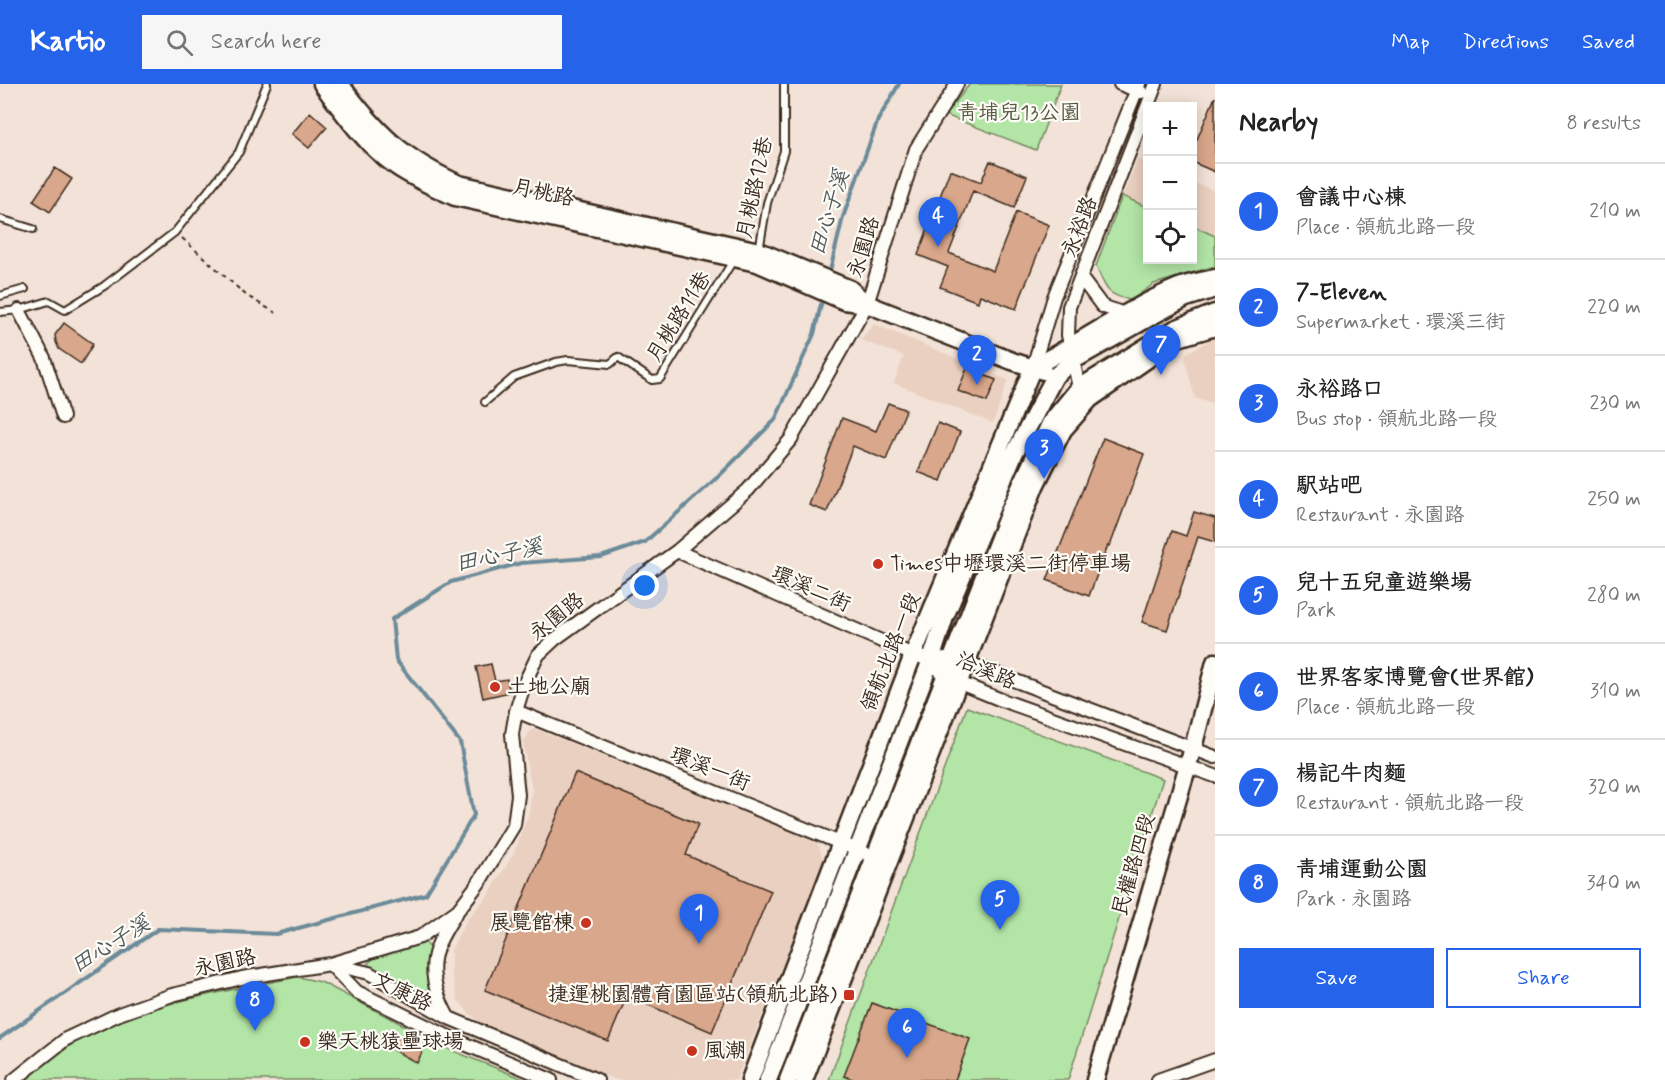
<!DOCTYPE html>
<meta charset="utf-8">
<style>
body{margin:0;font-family:Mynerve,"LXGW WenKai TC",sans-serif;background:#f6f6f6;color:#222}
.controls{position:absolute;right:18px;top:18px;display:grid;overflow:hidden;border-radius:0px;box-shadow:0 3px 15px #0003}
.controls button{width:54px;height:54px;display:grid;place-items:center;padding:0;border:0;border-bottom:2px solid #e0e0e0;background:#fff;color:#222;font:30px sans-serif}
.you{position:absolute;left:645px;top:502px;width:21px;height:21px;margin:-15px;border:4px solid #fff;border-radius:50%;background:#1a73e8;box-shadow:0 0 0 9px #1a73e833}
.badge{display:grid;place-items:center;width:39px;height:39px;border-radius:50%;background:#2563eb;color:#fff;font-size:20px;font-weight:700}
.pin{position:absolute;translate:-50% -50px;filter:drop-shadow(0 2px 3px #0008)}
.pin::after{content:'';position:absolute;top:32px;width:21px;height:18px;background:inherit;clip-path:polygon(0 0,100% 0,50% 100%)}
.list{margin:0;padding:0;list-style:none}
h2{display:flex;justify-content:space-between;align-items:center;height:78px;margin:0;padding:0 24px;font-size:26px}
h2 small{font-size:20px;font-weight:400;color:#767676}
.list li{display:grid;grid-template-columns:39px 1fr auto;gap:18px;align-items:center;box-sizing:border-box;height:96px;padding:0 24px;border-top:2px solid #e0e0e0}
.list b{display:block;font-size:22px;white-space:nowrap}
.list p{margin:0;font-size:20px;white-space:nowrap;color:#767676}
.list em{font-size:20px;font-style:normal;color:#767676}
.actions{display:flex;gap:12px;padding:18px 24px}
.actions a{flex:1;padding:14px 0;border:2px solid #2563eb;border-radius:0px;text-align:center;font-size:21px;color:#2563eb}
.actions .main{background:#2563eb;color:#fff}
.icon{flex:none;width:33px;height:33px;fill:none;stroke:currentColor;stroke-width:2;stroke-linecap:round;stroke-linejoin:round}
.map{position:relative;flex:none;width:1215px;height:996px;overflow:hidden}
header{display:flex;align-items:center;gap:36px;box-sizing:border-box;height:84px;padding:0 30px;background:#2563eb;color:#fff}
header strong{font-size:28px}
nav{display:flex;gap:33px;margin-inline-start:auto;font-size:21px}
.search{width:420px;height:54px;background:#f6f6f6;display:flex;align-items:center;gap:15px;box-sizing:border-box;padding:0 21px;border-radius:0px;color:#767676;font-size:22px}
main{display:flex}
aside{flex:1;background:#fff}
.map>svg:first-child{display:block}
.built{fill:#ead0c0}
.green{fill:#b2e5a6;stroke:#768862;stroke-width:1.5}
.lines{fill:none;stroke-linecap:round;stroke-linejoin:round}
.stream{stroke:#6c8b9a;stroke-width:4}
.building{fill:#d9a78b;stroke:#3b2a1e;stroke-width:1.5}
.lane-casing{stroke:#3b2a1e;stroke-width:10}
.street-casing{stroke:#3b2a1e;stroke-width:16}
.secondary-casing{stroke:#3b2a1e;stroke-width:21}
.path{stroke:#3b2a1e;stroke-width:2;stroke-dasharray:4.5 4.5;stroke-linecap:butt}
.lane{stroke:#fdfcf7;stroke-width:6}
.street{stroke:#fdfcf7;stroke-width:12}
.secondary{stroke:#fdfcf7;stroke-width:16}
.poi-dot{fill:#c8321e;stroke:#fdfcf7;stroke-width:2}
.labels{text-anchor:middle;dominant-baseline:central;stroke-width:4.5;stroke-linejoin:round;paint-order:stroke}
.park-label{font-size:21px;fill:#595940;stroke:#fdfcf7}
.street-label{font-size:21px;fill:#3b2a1e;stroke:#fdfcf7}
.poi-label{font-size:21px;fill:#3b2a1e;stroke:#fdfcf7;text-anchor:start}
.water-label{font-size:22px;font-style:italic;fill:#535b5c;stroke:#fdfcf7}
</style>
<header>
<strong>Kartio</strong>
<div class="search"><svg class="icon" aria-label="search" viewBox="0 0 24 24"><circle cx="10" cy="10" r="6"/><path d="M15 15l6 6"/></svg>Search here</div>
<nav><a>Map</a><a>Directions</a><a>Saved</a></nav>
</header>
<main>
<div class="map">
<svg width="1215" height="996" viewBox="0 0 1215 996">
<rect width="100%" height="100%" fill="#f2e2d7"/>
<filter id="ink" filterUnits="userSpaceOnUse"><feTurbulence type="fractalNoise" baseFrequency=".0167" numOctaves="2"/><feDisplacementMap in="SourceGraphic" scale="12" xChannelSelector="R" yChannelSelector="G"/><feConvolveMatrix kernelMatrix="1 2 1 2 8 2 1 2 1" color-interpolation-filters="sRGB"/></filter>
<g filter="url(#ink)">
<!-- built -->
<path class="built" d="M1138 75 1147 79V123L1122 112Z
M1192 98 1215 107V152L1193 142Z
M874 240 1008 296 993 339 894 299 904 272 861 256Z
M1215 253V321L1195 314 1184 271Z
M536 645 805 753 818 760 824 777 736 996H617L482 940 469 929 458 916 451 889V866L467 835 487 813 514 769 529 729 532 705 523 659 530 647Z"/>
<!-- green -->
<path class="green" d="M970 0H1061L1036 66 945 31Z
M1122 112 1147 123 1148 176H1192L1193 142 1215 152V182L1154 200 1131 216C1106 211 1106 205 1096 182Z
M967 623 1163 695 1068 996H829Z
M424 857C436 866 432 901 432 916L424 919 370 889 368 879C381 867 407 859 424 857Z
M298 893 321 898 451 966 526 996H26C43 982 62 966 81 954 140 920 231 906 298 893Z"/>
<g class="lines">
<!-- stream -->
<path class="stream" d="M829 191 843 133 878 36 899 0
M0 954 158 845 276 850 426 810 474 731 460 658 396 576 392 535 451 498 521 479 601 473 645 458 720 391 775 336 814 250 823 212"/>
</g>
<!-- building -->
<path class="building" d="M1215 13V88L1192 78V67Z
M310 28 327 43 309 64 292 50Z
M990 77 1027 92 1014 124 973 107 949 169 993 187 1016 128 1049 141 1016 225 980 211 978 218 940 203 948 183 918 171 950 86 981 98Z
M55 84 72 95 50 128 33 117Z
M64 239 93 260 81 280 59 265 56 258 55 251Z
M967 284 996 296 987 318 958 307Z
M888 319 906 326 886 376 853 362 827 428 809 421 842 334 876 347Z
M938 339 960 348 941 397 918 388Z
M1103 354 1144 370 1110 462 1108 461 1089 512 1047 496Z
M1194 428 1215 434V458L1198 453 1167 546 1142 538 1172 447 1186 452Z
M491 580 495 597 507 595 510 608 483 614 476 583Z
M575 689 698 740 686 771 771 807 712 948 627 912 608 957 485 906Z
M872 919 970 955 955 996H855L844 992Z
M394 951 423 966 417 979 388 963Z"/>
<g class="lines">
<!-- lane casing -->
<g class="lane-casing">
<path id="lane" d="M0 135 33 145
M759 167 767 119 784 67V0
M0 212 25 205
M0 228 19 226 49 217 65 226 104 202 175 148 239 68 267 0
M485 318 514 293 556 278 568 276 610 280 618 273 652 296 660 295 734 175"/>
</g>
<!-- street casing -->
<g class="street-casing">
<path id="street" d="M1120 0 1141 8
M1081 194 1102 222 1124 230
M19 226 44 274 63 333
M1033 283 1054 213 1139 0
M1079 304 1068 251 1069 223 1156 0
M677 467 913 571 931 576 953 573 1215 673
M931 576 945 593 999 615 1215 692
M516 627 882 776
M331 880 369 889 449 934 597 996
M331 881 357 908 453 955 551 996
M448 933C437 913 428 887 437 864 441 852 449 841 455 830
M14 996 66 955 119 930 172 911 242 894 330 880 367 869 420 853 458 826 478 800 514 741 518 711 512 650 516 627 525 598 538 571 555 555 677 467 748 406 791 355 867 220 916 65 957 0
M1158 996 1215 976"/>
</g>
<!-- secondary casing -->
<g class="secondary-casing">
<path id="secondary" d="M322 0C343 28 364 59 393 80 412 94 434 103 455 113L757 179 844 217 867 220 1012 277 1043 287
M340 0C377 49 402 74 459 100L759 167 850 205 867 220
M750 996 913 571 1033 283C1082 258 1128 224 1179 203 1190 198 1203 197 1215 194
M768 996 931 576 945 533 1014 370 1055 292 1074 276 1152 232 1186 214 1215 205
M788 996 1011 423 1051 338 1079 304 1175 245 1215 229
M804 996 1035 402 1063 346 1090 315 1178 254 1215 243
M1095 996 1193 664 1215 578"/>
</g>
<!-- path -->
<path class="path" d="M182 154 247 212 276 229"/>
<!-- lane -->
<use href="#lane" class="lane"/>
<!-- street -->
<use href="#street" class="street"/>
<!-- secondary -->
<use href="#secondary" class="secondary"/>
</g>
</g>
<!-- markers -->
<g class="poi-dot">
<circle cx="878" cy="480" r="6"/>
<circle cx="495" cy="603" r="6"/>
<circle cx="586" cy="839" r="6"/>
<rect x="843" y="905" width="12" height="12" rx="3"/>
<circle cx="305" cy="958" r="6"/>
<circle cx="692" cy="967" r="6"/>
</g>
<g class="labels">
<!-- park labels -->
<g class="park-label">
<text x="1019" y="29">青埔兒13公園</text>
</g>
<!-- street labels -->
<g class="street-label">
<text transform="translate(755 104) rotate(-78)">月桃路12巷</text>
<text transform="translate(543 109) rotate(12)">月桃路</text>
<text transform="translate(1080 143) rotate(-69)">永裕路</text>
<text transform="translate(864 163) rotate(-73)">永園路</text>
<text transform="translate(679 233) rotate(-58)">月桃路11巷</text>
<text transform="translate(811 505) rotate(24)">環溪二街</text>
<text transform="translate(557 533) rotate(-39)">永園路</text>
<text transform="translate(891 568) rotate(-68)">領航北路一段</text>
<text transform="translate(986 587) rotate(23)">洽溪路</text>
<text transform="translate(710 685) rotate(22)">環溪一街</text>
<text transform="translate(1134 781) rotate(-74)">民權路四段</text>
<text transform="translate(225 879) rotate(-12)">永園路</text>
<text transform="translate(402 908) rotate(26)">文康路</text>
</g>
<!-- poi labels -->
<g class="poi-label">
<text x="890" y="480">Times中壢環溪二街停車場</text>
<text x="507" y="603">土地公廟</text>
<text x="574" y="839" text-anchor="end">展覽館棟</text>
<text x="837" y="911" text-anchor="end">捷運桃園體育園區站(領航北路)</text>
<text x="317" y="958">樂天桃猿壘球場</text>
<text x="704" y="967">風潮</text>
</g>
<!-- water labels -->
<g class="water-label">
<text transform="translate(830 129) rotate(-73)">田心子溪</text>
<text transform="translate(499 472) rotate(-12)">田心子溪</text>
<text transform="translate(111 861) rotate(-32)">田心子溪</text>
</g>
</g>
</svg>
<div class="controls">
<button>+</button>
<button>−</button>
<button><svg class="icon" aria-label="locate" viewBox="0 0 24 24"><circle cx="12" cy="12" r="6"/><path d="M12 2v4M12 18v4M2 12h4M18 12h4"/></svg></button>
</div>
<div class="you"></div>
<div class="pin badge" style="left:699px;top:860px">1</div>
<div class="pin badge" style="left:977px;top:301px">2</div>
<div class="pin badge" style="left:1044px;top:395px">3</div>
<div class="pin badge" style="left:938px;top:163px">4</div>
<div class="pin badge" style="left:1000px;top:846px">5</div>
<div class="pin badge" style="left:907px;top:974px">6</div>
<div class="pin badge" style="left:1161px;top:291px">7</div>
<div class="pin badge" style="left:255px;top:947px">8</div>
</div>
<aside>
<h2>Nearby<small>8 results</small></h2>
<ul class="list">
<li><span class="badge">1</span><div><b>會議中心棟</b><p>Place · 領航北路一段</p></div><em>210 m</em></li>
<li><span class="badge">2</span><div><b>7-Eleven</b><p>Supermarket · 環溪三街</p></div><em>220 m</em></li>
<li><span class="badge">3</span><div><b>永裕路口</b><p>Bus stop · 領航北路一段</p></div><em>230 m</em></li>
<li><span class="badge">4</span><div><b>駅站吧</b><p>Restaurant · 永園路</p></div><em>250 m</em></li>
<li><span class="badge">5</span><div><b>兒十五兒童遊樂場</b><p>Park</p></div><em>280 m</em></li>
<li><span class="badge">6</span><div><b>世界客家博覽會(世界館)</b><p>Place · 領航北路一段</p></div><em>310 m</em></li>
<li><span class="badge">7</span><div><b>楊記牛肉麵</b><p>Restaurant · 領航北路一段</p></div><em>320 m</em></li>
<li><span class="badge">8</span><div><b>青埔運動公園</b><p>Park · 永園路</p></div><em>340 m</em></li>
</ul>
<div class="actions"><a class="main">Save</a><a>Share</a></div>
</aside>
</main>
